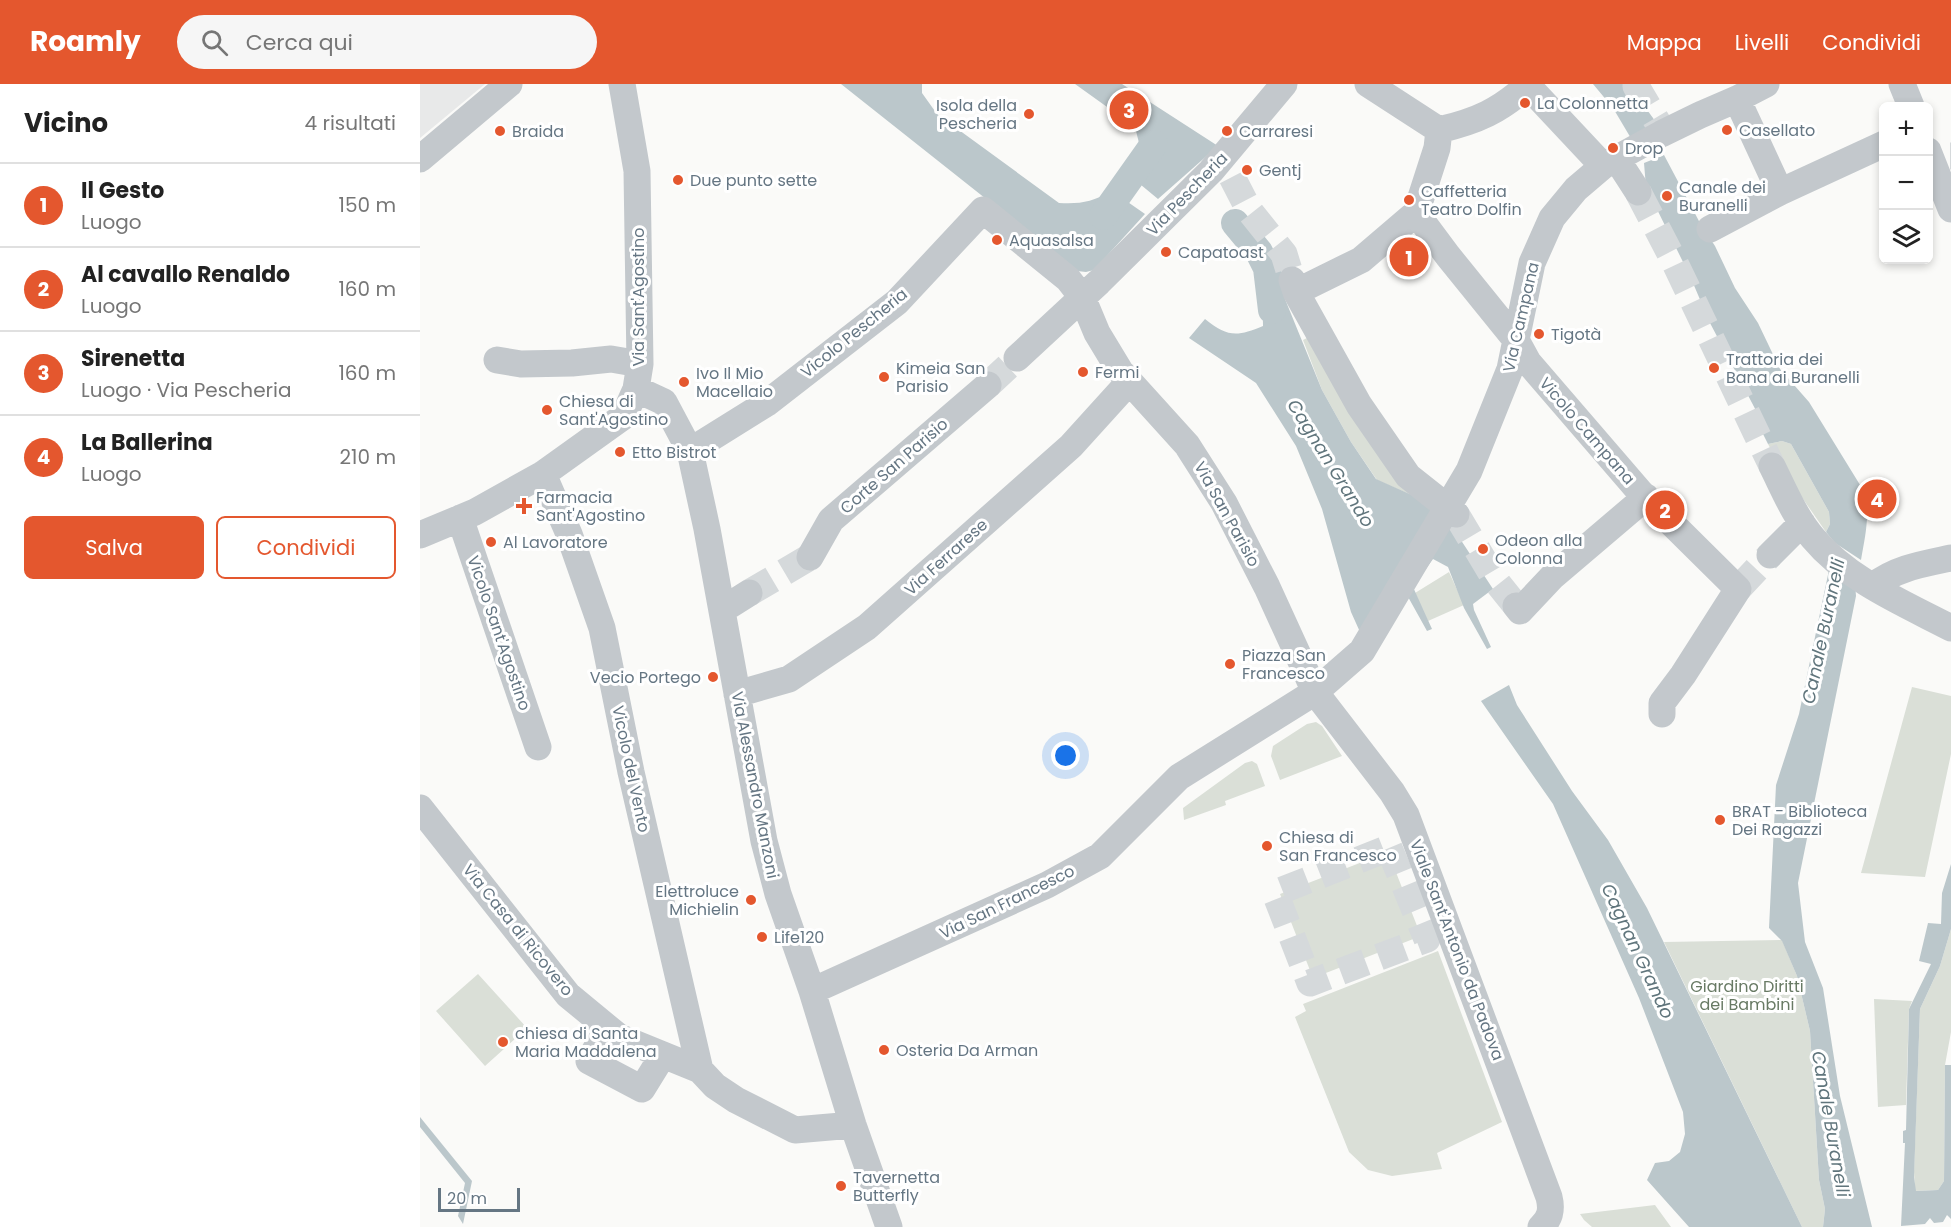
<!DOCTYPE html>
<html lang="it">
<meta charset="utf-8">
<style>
body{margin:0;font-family:Poppins,sans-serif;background:#f6f6f6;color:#222}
.controls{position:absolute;right:18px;top:18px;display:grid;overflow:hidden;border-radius:9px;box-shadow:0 3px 9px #0003}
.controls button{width:54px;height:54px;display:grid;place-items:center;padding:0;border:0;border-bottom:2px solid #e0e0e0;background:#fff;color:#222;font:30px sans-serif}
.scale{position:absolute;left:18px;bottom:15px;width:82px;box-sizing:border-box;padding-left:6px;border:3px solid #657683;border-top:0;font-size:16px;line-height:21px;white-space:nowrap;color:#657683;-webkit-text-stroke:4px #fff;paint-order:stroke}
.you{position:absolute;left:646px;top:672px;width:21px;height:21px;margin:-15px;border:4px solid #fff;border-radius:50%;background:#1a73e8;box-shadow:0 0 0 9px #1a73e833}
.badge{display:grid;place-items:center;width:39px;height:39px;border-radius:50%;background:#e4572e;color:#fff;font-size:20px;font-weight:700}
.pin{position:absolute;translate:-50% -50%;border:3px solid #fff;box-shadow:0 2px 6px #0006}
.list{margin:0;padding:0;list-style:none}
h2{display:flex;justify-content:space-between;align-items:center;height:78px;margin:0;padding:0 24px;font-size:26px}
h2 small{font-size:20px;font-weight:400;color:#767676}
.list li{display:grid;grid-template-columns:39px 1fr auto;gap:18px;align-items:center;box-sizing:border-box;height:84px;padding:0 24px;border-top:2px solid #e0e0e0}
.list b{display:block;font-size:22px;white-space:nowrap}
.list p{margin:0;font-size:20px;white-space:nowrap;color:#767676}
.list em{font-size:20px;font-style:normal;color:#767676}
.actions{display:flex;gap:12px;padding:18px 24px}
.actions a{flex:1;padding:14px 0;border:2px solid #e4572e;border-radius:9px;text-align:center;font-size:21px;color:#e4572e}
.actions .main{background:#e4572e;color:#fff}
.icon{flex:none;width:33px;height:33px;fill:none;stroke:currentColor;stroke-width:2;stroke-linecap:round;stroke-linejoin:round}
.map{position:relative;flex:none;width:1531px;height:1143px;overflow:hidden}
header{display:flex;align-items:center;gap:36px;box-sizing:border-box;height:84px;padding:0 30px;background:#e4572e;color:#fff}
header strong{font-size:28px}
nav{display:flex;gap:33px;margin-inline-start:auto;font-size:21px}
.search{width:420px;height:54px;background:#f6f6f6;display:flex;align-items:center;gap:15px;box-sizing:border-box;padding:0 21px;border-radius:33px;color:#767676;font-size:22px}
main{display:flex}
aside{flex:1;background:#fff}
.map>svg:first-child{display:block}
.built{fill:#e8e9e9}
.green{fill:#dadfd7}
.water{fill:#bbc7cb}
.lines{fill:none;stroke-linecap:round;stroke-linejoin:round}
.canal{stroke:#bbc7cb;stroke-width:28}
.minor-tunnel{stroke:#d5d9db;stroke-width:27;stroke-dasharray:27 14;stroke-linecap:butt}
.minor{stroke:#c3c8cc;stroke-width:27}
.poi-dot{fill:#e4572e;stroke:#fff;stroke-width:2}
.labels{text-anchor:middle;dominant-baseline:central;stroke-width:6;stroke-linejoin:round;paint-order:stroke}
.poi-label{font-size:16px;fill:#657683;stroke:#fff;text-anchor:start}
.street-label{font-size:16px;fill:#657683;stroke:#fff}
.park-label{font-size:16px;fill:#687a64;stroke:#fff}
.water-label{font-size:18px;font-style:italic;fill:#60757c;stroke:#fff}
</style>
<header>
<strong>Roamly</strong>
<div class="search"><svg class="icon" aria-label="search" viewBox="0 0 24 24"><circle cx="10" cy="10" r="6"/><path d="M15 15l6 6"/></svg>Cerca qui</div>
<nav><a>Mappa</a><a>Livelli</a><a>Condividi</a></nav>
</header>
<main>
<aside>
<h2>Vicino<small>4 risultati</small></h2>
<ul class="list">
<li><span class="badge">1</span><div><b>Il Gesto</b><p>Luogo</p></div><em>150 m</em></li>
<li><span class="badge">2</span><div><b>Al cavallo Renaldo</b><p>Luogo</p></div><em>160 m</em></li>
<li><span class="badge">3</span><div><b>Sirenetta</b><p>Luogo · Via Pescheria</p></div><em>160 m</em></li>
<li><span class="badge">4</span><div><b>La Ballerina</b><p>Luogo</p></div><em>210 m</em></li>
</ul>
<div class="actions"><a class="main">Salva</a><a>Condividi</a></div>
</aside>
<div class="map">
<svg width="1531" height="1143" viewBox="0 0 1531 1143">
<rect width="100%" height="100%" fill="#fafaf8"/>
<!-- built -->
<path class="built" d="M0 0H65L0 54Z"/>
<!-- green -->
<path class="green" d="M891 252 1012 420 957 396 931 358 902 306 883 256Z
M1362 357 1371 360 1409 428 1410 440 1406 448 1358 379 1348 360Z
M1029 488 1044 521 1008 537 995 509Z
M1492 603 1531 612V670L1505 793 1441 789Z
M896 638 902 642 922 672 860 696 851 672 853 662 887 640Z
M832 677 837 680 845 702 805 717 806 721 764 736 763 724 825 679Z
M968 768 1001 852 893 894 860 810Z
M1531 845V948L1525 981 1524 1097 1518 1106 1495 1107 1494 1088 1500 925 1520 882Z
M1362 856 1377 892 1390 947 1399 1096 1405 1125 1403 1143H1382L1244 858Z
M1018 867 1082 1038 1017 1069 1022 1085 972 1092 948 1086 929 1068 875 933 886 927 883 920Z
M58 890 107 944 65 982 16 927Z
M1454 915 1492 917 1489 925 1486 1021 1458 1023Z
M1235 1121 1251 1143H1172L1164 1136 1160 1130Z"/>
<!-- water -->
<path class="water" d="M421 0H502V9L517 30 639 119C662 120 671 118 692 107L725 130 674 186 666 188 657 187Z
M655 0H702L798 62 738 115 703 86 719 59 715 43Z
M1173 0H1208L1233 34 1239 45 1212 56 1193 24Z
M1244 71 1280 139 1295 162 1315 204 1338 239 1360 285 1389 318 1445 409C1450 432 1445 453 1441 476L1415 459 1406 448 1410 440 1409 428 1371 360 1362 357 1348 360 1338 340 1342 338 1290 239 1267 185 1268 184 1265 178H1263L1226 103 1224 79Z
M854 188 902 306 931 358 956 395 1012 420 1029 438 1073 505 1053 520 1054 526 1071 563 1067 565 1044 524 1028 483 1013 475 993 503 1012 545 1007 547 987 511 940 548 931 528 902 425 876 362 836 299 769 254 785 235C807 253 817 253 843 242L842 191Z
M1410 481 1435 499 1436 512 1378 799 1385 858 1403 904 1420 1012 1452 1143H1403L1405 1125 1399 1096 1390 947 1377 892 1362 857 1349 844 1356 701 1379 630Z
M1089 601 1097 621 1152 707 1188 756 1227 824 1382 1143H1269L1227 1096 1235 1079 1249 1077 1260 1068 1265 1050 1263 1028 1219 914 1133 720 1061 617Z
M1531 780V845L1520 882 1500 925 1494 1093 1496 1107 1518 1106 1524 1097 1525 981H1531V1135L1527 1131 1523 1138 1514 1139 1510 1134 1505 1140 1481 1142 1485 1059H1483V1047L1486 1046 1489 925 1511 880 1499 877 1508 839 1521 840 1522 809Z
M0 1033 52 1097 43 1140 38 1132 45 1099 0 1043Z"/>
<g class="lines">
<!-- canal -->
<path class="canal" d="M683 132 734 60
M815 139 839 168 847 184 852 226"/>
<!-- minor-tunnel -->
<path class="minor-tunnel" d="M1219 0 1216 2 1241 44
M1530 72H1531
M812 93 829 126 864 170 872 196
M1218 108 1254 177 1352 382
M568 301 597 274
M1036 430 1076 497 1096 522
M1318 505 1350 471
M329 509 390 473
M969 764 1007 855 890 899 855 809Z"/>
<!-- minor -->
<path class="minor" d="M948 0 1019 46C1057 37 1080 27 1109 0
M1482 0 1491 22
M1108 2 1183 82
M1317 15 1360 108
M1508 67 1531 125
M1196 74 1218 108
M0 75 89 0
M996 129 1028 172 1096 256 1108 278 1220 408 1318 505 1263 591 1242 619V630
M1290 145 1360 108 1464 60
M872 196 876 208 939 321 988 392 1036 430
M876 208 941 176 996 129 1017 64 1019 46
M597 274 679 198 791 87 864 0
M77 276 101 280 152 279 191 275 220 280
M216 305 244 318 270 367 287 445 344 757 358 810 392 907 433 1041 469 1143
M270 367 347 319 477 218 563 126 648 195 662 213 677 249 700 287 767 361 804 419 847 503 895 608 972 708 986 731 1129 1113C1132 1125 1131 1134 1121 1143
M1352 382C1364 406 1375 433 1393 454 1428 496 1483 519 1531 544
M123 390 149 450 182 544 211 688 280 986
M40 434 118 663
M0 451 55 428 123 390 204 332 216 305 220 280 217 87 202 0
M1350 471 1382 439
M390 473 411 436 568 301
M1453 502C1476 484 1503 480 1531 474
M1096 522 1100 527 1132 493 1226 413
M302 526 329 509
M317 610 369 595 447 543 651 362 709 298
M0 724 148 911 199 953 280 986 295 1002 316 1016 375 1046 433 1041
M392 907 627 801 680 772 759 693 895 608 942 567 1049 387 1090 285 1112 179 1132 134 1156 105 1183 82 1241 50 1280 31 1317 15 1346 0
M188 944 169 977 222 1005 243 971"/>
</g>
<!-- markers -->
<g class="poi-dot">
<circle cx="1105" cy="19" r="6"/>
<circle cx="609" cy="30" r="6"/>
<circle cx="1307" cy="46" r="6"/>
<circle cx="80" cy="47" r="6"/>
<circle cx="807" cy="47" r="6"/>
<circle cx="1193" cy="64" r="6"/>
<circle cx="827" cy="86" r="6"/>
<circle cx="258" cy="96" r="6"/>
<circle cx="1247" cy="112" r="6"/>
<circle cx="989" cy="116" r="6"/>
<circle cx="577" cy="156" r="6"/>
<circle cx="746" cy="168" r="6"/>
<circle cx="1119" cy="250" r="6"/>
<circle cx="1294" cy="284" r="6"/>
<circle cx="663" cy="288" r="6"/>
<circle cx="464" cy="293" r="6"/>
<circle cx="264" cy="298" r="6"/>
<circle cx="127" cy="326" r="6"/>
<circle cx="200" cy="368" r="6"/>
<path d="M101 413h6v6h6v6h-6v6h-6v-6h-6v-6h6z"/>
<circle cx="71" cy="458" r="6"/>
<circle cx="1063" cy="465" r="6"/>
<circle cx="810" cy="580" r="6"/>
<circle cx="293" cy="593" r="6"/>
<circle cx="1300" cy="736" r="6"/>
<circle cx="847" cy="762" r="6"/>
<circle cx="331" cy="816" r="6"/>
<circle cx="342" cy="853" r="6"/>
<circle cx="83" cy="958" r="6"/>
<circle cx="464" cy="966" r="6"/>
<circle cx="421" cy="1102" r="6"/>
</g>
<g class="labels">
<!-- poi labels -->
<g class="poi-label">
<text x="1117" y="19">La Colonnetta</text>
<text x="597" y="21" text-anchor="end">Isola della<tspan x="597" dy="18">Pescheria</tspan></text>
<text x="1319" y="46">Casellato</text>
<text x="92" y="47">Braida</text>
<text x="819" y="47">Carraresi</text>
<text x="1205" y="64">Drop</text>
<text x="839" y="86">Gentj</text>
<text x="270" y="96">Due punto sette</text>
<text x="1259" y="103">Canale dei<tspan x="1259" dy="18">Buranelli</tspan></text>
<text x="1001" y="107">Caffetteria<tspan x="1001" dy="18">Teatro Dolfin</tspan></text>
<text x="589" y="156">Aquasalsa</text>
<text x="758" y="168">Capatoast</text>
<text x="1131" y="250">Tigotà</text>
<text x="1306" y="275">Trattoria dei<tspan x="1306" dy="18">Bana ai Buranelli</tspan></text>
<text x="476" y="284">Kimeia San<tspan x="476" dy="18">Parisio</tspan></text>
<text x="675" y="288">Fermi</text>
<text x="276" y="289">Ivo Il Mio<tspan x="276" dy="18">Macellaio</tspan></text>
<text x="139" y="317">Chiesa di<tspan x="139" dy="18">Sant'Agostino</tspan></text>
<text x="212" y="368">Etto Bistrot</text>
<text x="116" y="413">Farmacia<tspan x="116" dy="18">Sant'Agostino</tspan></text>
<text x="1075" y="456">Odeon alla<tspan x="1075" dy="18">Colonna</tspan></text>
<text x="83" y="458">Al Lavoratore</text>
<text x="822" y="571">Piazza San<tspan x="822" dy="18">Francesco</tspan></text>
<text x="281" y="593" text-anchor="end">Vecio Portego</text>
<text x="1312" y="727">BRAT - Biblioteca<tspan x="1312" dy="18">Dei Ragazzi</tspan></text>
<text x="859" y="753">Chiesa di<tspan x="859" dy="18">San Francesco</tspan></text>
<text x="319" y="807" text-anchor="end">Elettroluce<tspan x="319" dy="18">Michielin</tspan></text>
<text x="354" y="853">Life120</text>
<text x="95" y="949">chiesa di Santa<tspan x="95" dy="18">Maria Maddalena</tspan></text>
<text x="476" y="966">Osteria Da Arman</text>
<text x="433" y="1093">Tavernetta<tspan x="433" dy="18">Butterfly</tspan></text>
</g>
<!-- street labels -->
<g class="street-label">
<text transform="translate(767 110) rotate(-46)">Via Pescheria</text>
<text transform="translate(218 213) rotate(-90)">Via Sant'Agostino</text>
<text transform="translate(1101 233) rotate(-77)">Via Campana</text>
<text transform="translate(434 249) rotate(-39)">Vicolo Pescheria</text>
<text transform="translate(1167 347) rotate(49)">Vicolo Campana</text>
<text transform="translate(474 382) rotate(-41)">Corte San Parisio</text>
<text transform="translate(807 430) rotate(61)">Via San Parisio</text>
<text transform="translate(526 473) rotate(-42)">Via Ferrarese</text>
<text transform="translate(79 549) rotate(71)">Vicolo Sant'Agostino</text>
<text transform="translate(211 685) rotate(78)">Vicolo del Vento</text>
<text transform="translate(335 701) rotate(79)">Via Alessandro Manzoni</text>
<text transform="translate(587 818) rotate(-26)">Via San Francesco</text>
<text transform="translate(98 846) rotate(51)">Via Casa di Ricovero</text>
<text transform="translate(1037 866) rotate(69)">Viale Sant'Antonio da Padova</text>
</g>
<!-- park labels -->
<g class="park-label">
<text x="1327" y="902">Giardino Diritti<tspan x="1327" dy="18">dei Bambini</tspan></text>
</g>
<!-- water labels -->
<g class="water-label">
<text transform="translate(911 379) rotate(58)">Cagnan Grando</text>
<text transform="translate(1403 547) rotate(-78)">Canale Buranelli</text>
<text transform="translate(1218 867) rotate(65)">Cagnan Grando</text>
<text transform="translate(1411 1040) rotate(80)">Canale Buranelli</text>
</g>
</g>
</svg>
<div class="controls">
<button>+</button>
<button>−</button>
<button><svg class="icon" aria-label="layers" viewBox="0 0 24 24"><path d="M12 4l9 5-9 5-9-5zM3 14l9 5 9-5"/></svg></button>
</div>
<div class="scale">20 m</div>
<div class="you"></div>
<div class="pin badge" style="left:989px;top:173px">1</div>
<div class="pin badge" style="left:1245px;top:426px">2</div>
<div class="pin badge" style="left:709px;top:26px">3</div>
<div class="pin badge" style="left:1457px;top:415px">4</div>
</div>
</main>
